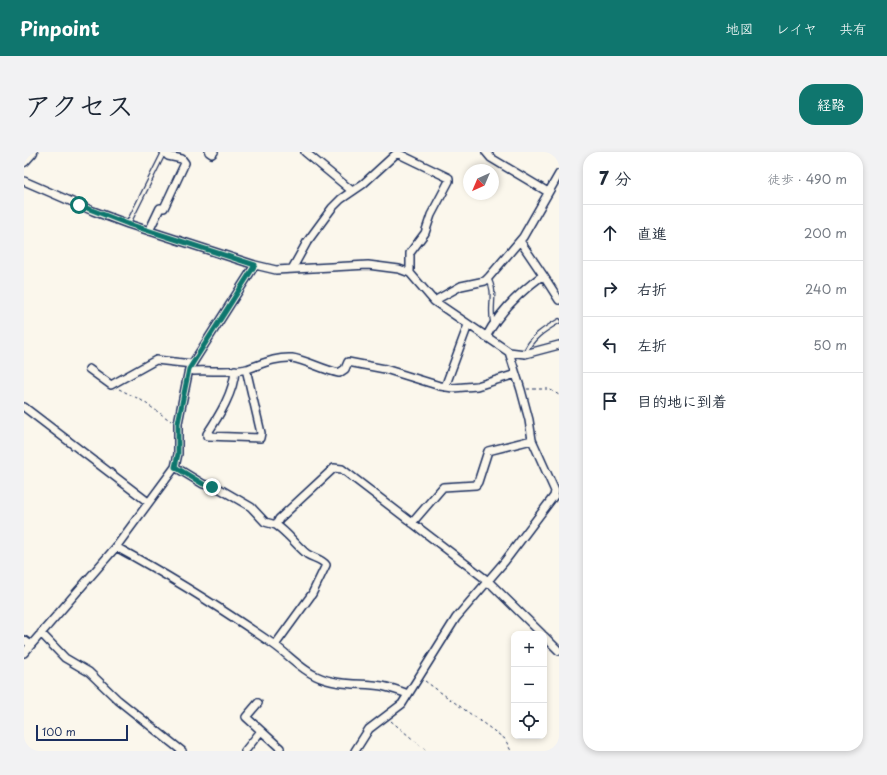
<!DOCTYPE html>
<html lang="ja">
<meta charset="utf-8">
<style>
body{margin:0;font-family:"Playpen Sans","Klee One",sans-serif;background:#f2f2f3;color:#1f2937}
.controls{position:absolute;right:12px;bottom:12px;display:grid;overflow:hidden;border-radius:8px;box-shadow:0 2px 6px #0003}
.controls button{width:36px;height:36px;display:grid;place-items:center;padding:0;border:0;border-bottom:1px solid #e0e1e3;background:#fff;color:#1f2937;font:20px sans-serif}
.compass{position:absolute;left:439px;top:12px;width:36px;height:36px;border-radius:50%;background:#fff;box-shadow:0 2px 6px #0003;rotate:224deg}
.scale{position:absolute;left:12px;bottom:10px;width:92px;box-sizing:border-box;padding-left:4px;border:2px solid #1b2f5e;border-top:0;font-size:11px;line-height:14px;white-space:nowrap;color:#1b2f5e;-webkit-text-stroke:3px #fbf7ec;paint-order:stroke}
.stop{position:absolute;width:12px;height:12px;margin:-9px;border:3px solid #0f766e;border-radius:50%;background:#fff}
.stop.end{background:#0f766e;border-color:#fff;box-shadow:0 1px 4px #0008}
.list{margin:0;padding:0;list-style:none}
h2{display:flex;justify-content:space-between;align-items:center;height:52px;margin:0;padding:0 16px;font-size:17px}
h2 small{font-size:13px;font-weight:400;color:#747a83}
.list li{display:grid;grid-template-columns:26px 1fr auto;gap:12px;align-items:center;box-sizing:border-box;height:56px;padding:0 16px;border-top:1px solid #e0e1e3}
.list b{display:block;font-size:15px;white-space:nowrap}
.list em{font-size:13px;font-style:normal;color:#747a83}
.icon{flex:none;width:22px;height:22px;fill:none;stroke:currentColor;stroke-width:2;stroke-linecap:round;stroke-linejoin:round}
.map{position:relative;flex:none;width:535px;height:599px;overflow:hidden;border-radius:16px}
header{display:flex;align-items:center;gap:24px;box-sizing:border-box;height:56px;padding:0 20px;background:#0f766e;color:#fff}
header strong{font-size:19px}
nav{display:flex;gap:22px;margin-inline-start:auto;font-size:14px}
.intro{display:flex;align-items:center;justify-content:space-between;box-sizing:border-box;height:96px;padding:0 24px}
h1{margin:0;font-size:28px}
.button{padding:10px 18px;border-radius:16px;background:#0f766e;color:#fff;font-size:14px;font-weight:700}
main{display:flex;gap:24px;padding:0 24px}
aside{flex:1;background:#fff;border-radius:16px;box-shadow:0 2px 6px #0003}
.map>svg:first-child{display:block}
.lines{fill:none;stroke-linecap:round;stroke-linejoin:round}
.lane-casing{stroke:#1b2f5e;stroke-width:6}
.street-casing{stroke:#1b2f5e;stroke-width:10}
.secondary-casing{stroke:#1b2f5e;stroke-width:13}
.path{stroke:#1b2f5e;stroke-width:1;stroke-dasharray:3 3;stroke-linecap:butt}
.lane{stroke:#fbf7ec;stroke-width:3.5}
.street{stroke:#fbf7ec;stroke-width:7}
.secondary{stroke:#fbf7ec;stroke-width:10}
.route{stroke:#0f766e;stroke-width:5}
</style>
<header>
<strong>Pinpoint</strong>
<nav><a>地図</a><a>レイヤ</a><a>共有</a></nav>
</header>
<div class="intro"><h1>アクセス</h1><a class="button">経路</a></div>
<main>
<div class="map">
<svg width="535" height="599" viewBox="0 0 535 599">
<rect width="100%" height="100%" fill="#fbf7ec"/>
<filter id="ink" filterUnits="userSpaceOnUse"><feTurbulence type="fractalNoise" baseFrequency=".025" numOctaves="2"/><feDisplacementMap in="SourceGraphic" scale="8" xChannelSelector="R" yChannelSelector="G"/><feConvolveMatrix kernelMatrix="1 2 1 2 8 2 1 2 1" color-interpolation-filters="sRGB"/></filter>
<g filter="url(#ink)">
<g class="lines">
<!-- lane casing -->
<g class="lane-casing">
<path id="lane" d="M104 72 140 0
M464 126C473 140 465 155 469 171
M501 202C506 186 521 177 535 169"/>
</g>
<!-- street casing -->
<g class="street-casing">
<path id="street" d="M185 0 188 2 190 0
M281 0 328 39
M462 0 467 6 524 40
M373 1 425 26V29L407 63 401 81 386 101V121
M0 29 69 59 104 72 231 113 252 118 344 113 375 117 386 121 410 149 485 200 501 202 535 193
M125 79 136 56H140L161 11 158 7 144 4 140 0
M496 89 519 123
M268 117 283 90 308 56 317 47 339 32 374 0
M410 149 437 134 461 129 465 125 499 85 535 22
M462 185C475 160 496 140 519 123L535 148
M65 217 87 233 132 208 168 212
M165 217 170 219C187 218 207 221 223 217 238 212 251 205 268 206 282 208 299 218 315 221L321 217 324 210 361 217 416 234 429 236 453 234 492 222
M211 218C210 240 195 264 183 282V284L236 286 237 281 222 217
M421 235 444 173
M0 255 124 350
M151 315 179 332 196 337 227 355 241 370 252 373 255 367 310 316 318 317 464 429 518 482
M388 371 419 335 452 333 454 330 464 299 508 288
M92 395C146 424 198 457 249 492 264 502 275 516 292 524 313 534 336 531 358 534 367 536 376 539 384 542
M17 481 41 506 65 520 94 548 158 599
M520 484 535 499
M0 488 7 493
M251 493 288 442 302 413C298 407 289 406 283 402 272 393 264 381 252 373
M0 501 92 395 151 315 154 302V271L165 217 231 113
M234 551 222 565 256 596
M221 599 237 579
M331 599 345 577 378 552 432 466 481 409 530 344 531 339 508 288 505 268 497 238 485 200"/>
</g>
<!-- secondary casing -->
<g class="secondary-casing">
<path id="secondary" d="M0 9 8 0"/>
</g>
<!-- path -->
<path class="path" d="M95 237 117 248 147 269
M503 237H525L535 243
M401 529 481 587 487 599
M367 569 403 599"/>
<!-- lane -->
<use href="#lane" class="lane"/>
<!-- street -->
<use href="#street" class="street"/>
<!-- secondary -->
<use href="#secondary" class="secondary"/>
</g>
</g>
<g class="lines" filter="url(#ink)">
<!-- route -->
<path class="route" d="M55 53 104 72 231 113 165 217 154 271V302L151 315 179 332 188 335"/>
</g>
</svg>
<div class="controls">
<button>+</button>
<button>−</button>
<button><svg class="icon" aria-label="locate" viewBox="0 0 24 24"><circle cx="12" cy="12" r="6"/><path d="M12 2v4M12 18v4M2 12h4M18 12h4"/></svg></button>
</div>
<svg class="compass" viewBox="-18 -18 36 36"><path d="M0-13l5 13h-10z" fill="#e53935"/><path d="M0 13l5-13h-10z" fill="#747a83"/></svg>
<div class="scale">100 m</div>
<div class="stop" style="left:55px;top:53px"></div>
<div class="stop end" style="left:188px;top:335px"></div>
</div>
<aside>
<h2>7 分<small>徒歩 · 490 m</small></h2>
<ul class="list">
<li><svg class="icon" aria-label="ahead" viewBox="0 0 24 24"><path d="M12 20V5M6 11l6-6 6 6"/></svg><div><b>直進</b></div><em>200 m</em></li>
<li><svg class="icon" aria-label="right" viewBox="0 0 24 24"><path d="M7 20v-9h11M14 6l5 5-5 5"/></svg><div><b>右折</b></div><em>240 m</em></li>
<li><svg class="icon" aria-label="left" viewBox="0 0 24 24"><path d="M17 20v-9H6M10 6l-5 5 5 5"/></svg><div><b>左折</b></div><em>50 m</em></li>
<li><svg class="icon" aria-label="arrive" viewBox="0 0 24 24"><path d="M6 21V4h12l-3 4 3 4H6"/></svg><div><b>目的地に到着</b></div></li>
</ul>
</aside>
</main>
